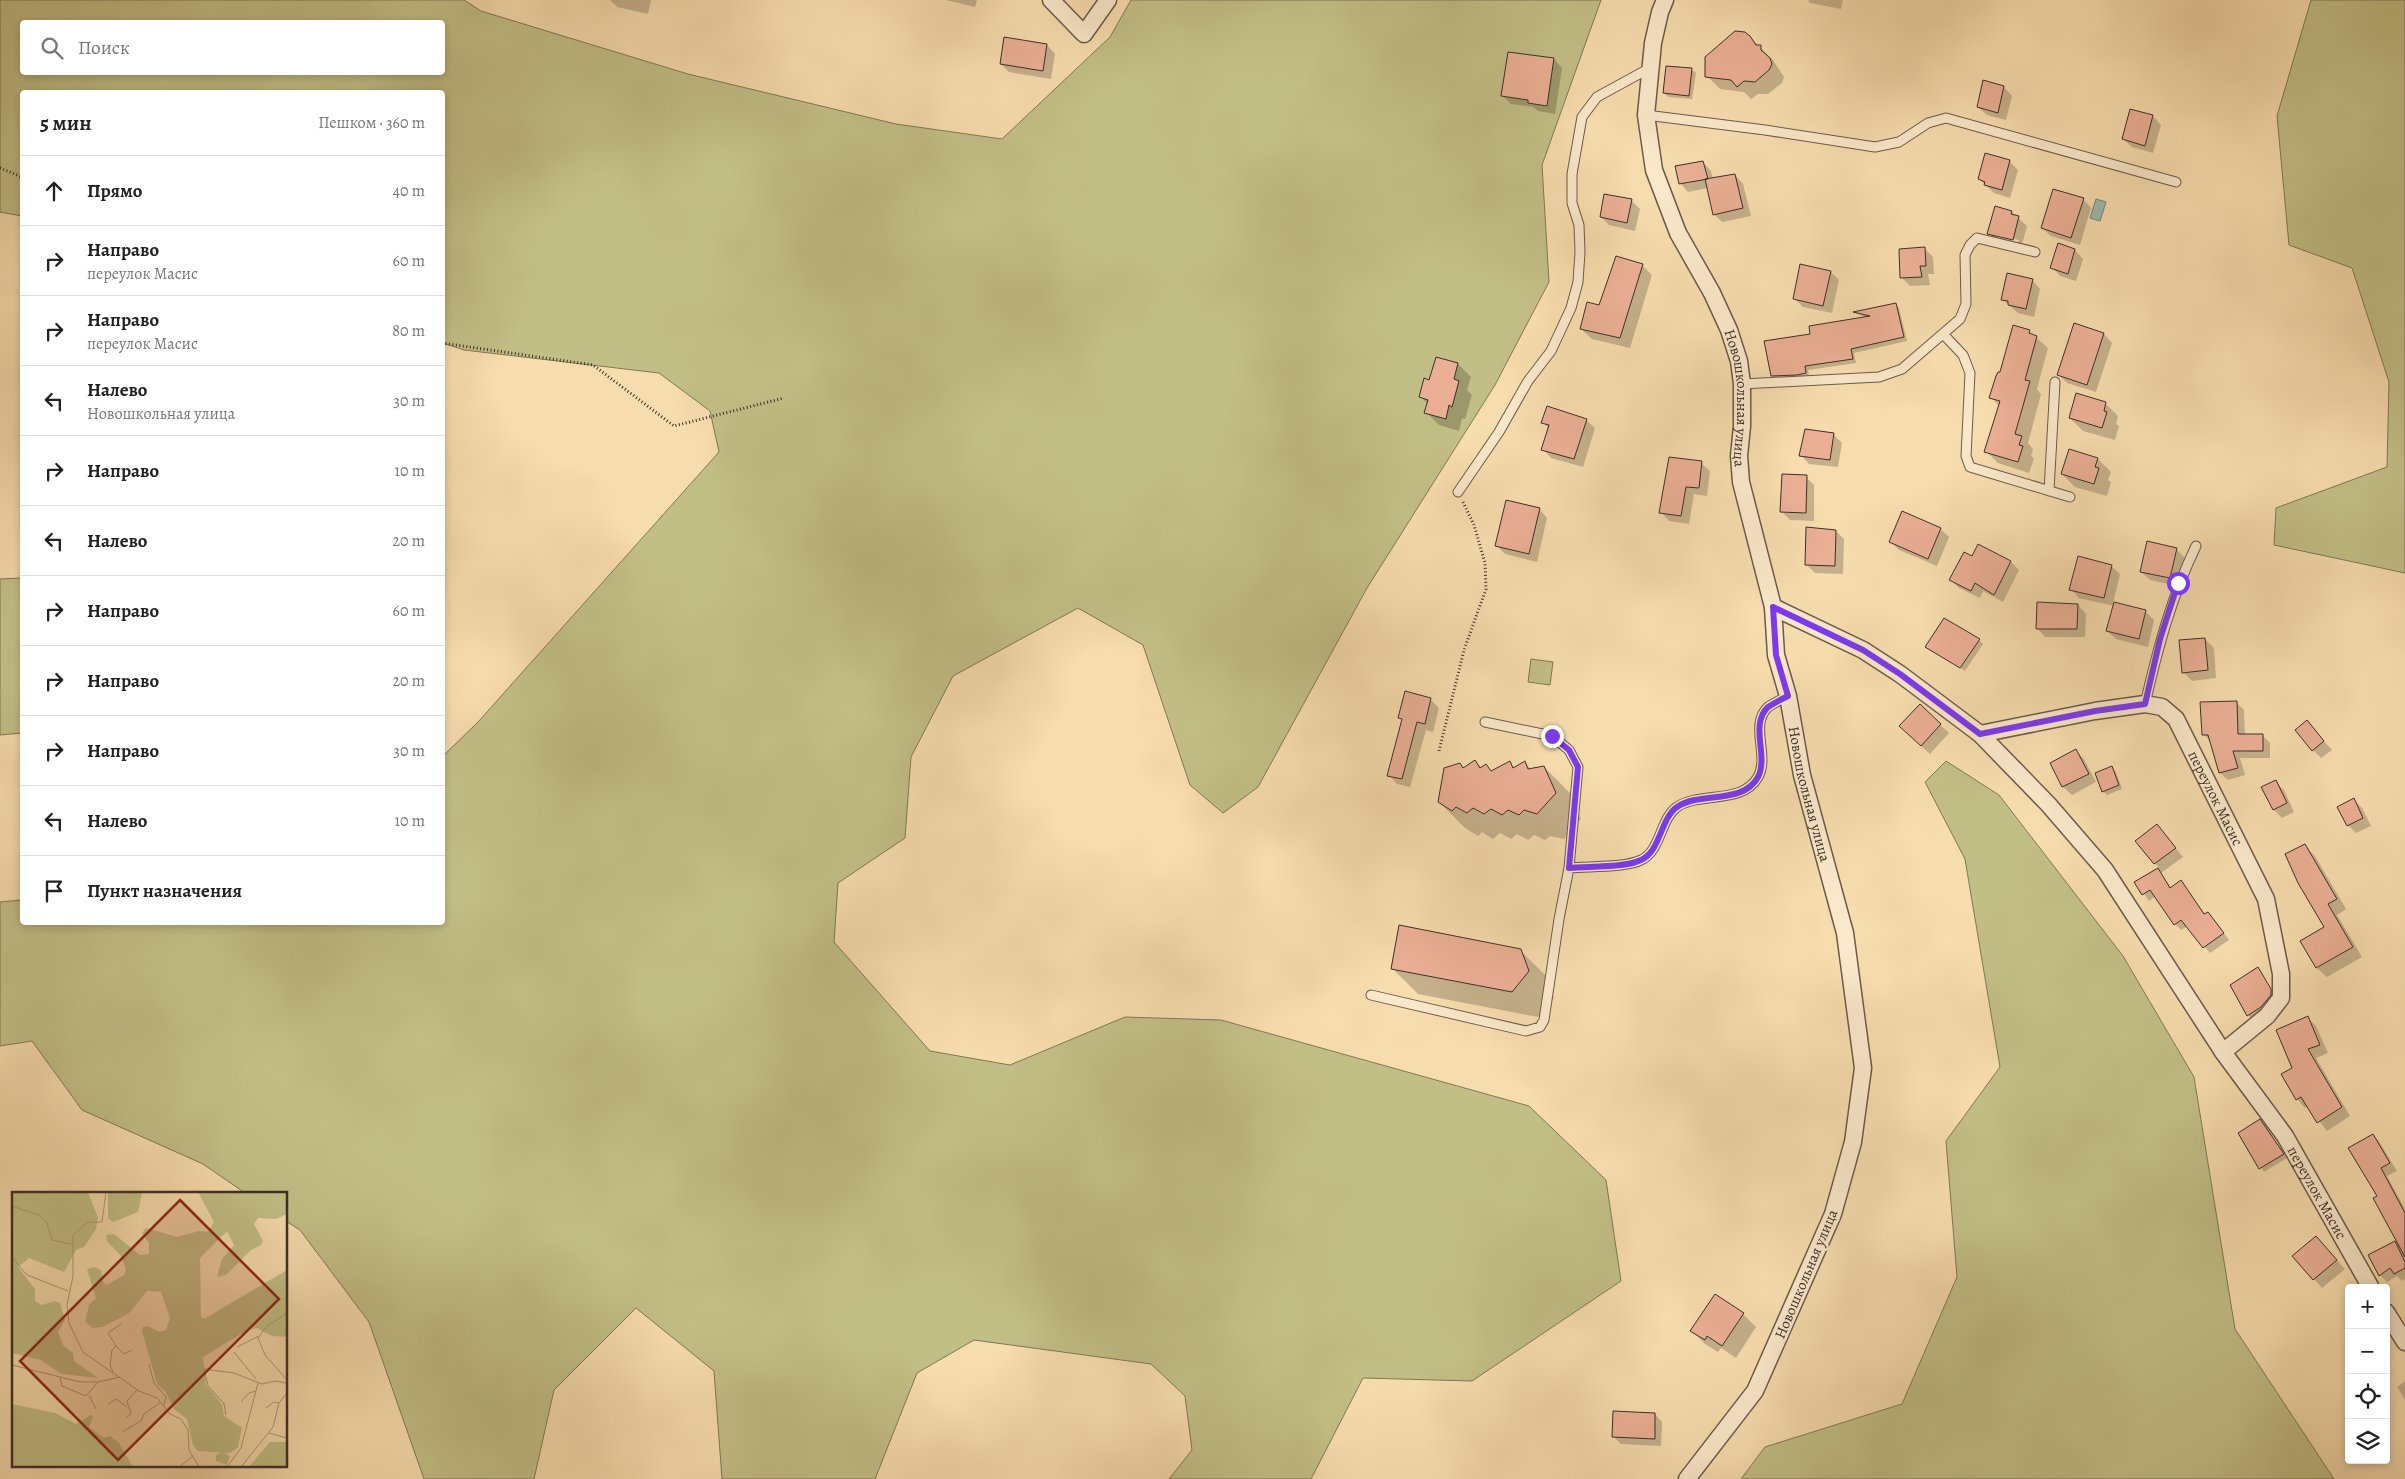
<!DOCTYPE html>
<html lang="ru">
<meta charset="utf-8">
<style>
body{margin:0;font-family:Alegreya,serif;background:#f2f2f2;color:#222}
.controls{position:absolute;right:15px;bottom:15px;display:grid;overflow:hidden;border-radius:5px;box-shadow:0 2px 8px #0003}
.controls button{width:45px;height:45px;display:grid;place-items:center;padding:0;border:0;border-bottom:1px solid #e0e0e0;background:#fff;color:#222;font:25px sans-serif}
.stop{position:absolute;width:15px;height:15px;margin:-11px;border:4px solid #7c3aed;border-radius:50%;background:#fff}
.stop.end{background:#7c3aed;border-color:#fff;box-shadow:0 1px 5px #0008}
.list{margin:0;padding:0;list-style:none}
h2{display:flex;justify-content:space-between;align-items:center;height:65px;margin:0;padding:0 20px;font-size:21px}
h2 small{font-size:16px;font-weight:400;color:#767676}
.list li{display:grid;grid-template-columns:32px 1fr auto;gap:15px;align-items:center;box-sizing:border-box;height:70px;padding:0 20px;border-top:1px solid #e0e0e0}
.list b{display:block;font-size:19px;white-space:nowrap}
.list p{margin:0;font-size:16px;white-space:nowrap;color:#767676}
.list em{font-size:16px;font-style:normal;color:#767676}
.icon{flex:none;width:28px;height:28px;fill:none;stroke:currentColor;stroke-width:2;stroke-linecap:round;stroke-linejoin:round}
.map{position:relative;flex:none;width:2405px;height:1479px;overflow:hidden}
.search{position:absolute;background:#fff;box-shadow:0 2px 8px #0003;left:20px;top:20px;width:425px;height:55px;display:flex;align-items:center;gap:12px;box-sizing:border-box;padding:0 18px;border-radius:5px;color:#767676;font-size:19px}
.panel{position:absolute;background:#fff;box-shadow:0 2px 8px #0003;left:20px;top:90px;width:425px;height:835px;border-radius:5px}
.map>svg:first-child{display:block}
.green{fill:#c2bf86;stroke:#807758;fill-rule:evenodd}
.water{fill:#9ebab0;stroke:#77827a}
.shadow{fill:#0003;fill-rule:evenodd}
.building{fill:#ebaf95;stroke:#3d2f2a}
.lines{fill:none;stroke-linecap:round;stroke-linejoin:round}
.service-casing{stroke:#6c5a4b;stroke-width:11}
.minor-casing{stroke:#6c5a4b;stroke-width:19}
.path{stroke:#3d2f2a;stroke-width:3;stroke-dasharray:1 2.5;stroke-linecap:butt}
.service{stroke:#fae8ca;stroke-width:9}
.minor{stroke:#fae8ca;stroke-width:16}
.route{stroke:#7c3aed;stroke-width:6}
.labels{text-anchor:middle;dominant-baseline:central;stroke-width:5;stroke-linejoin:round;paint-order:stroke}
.street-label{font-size:15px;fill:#3d2f2a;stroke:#fae8ca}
.inset-road{fill:none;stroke:#ad9779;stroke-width:1}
.view{fill:#8f2418;fill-opacity:0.15;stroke:#8f2418;stroke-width:2.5}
.inset-edge{fill:none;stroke:#3d2f2a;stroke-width:2.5}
</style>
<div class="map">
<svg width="2405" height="1479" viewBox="0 0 2405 1479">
<rect width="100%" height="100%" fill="#f7dcae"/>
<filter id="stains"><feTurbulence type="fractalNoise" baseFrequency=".004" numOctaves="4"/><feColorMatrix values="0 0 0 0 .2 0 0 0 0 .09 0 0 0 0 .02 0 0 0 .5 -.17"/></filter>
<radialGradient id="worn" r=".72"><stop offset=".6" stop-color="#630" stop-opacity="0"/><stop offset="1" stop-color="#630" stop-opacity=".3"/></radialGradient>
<!-- green -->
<path class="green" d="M0 0H464L481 11 688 74 896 124 1002 139 1110 37 1131 0H1601L1542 165 1549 282 1495 385 1367 588 1258 787 1223 813 1190 785 1143 645 1078 608 953 676 911 757 905 838 838 883 834 942 930 1051 1010 1065 1125 1017 1221 1020 1529 1106 1606 1180 1621 1281 1472 1381 1363 1378 1311 1479H1169L1192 1450 1185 1396 1151 1364 974 1340 917 1373 875 1479H722L714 1371 636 1308 554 1390 534 1479H424L369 1322 300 1230 286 1221V1193H245L203 1164 82 1110 32 1041 0 1046V902L22 900V922H442L443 756 478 722 719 452 710 411 659 373 464 350 443 343 442 92H22V216L0 212ZM22 22H442V72H22Z
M2311 0H2405V573L2274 545 2276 508 2387 467 2389 382 2352 268 2289 245 2277 116Z
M22 578V733L0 735V579Z
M1531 659 1553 662 1550 685 1528 682Z
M1946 761 1999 795 2123 956 2194 1077 2235 1329 2334 1479H1741L1765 1447 1902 1404 1957 1277 1946 1141 2000 1067 1965 859 1925 782Z"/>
<!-- water -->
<path class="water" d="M2096 199 2106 202 2100 221 2090 218Z"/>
<!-- shadow -->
<path class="shadow" d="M610 0H651L648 14 617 7Z
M946 0H977L975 7Z
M1808 0H1843L1841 9 1810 3Z
M1750 37 1773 60 1784 77 1782 83 1768 94H1758L1751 99 1744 92 1720 89 1707 76Z
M1047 45 1055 54 1051 79 1009 72 1001 64Z
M1554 59 1562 68 1555 114 1538 111 1533 107 1511 104 1503 96Z
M1692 70 1696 73 1692 99 1668 97 1664 93Z
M2004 87 2012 96 2006 120 1987 115 1978 107Z
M2153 116 2161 125 2153 153 2132 147 2123 139Z
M2009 161 2018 170 2010 198 1994 193 1979 179Z
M1703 162 1711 171 1713 179 1735 175 1743 184 1751 216 1722 222 1714 214 1708 188 1688 192 1680 183Z
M2083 199 2091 208 2080 245 2051 236 2042 228Z
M1631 200 1640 209 1635 231 1609 225 1601 217Z
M2012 212 2027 226 2021 248 1997 242 1989 234ZM1997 235 2019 240 2018 243 1997 238Z
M2059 245 2075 250 2083 259 2076 281 2060 276 2052 267Z
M1924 248 1933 257 1934 274H1928L1930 285 1910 286 1902 278Z
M1642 265 1652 275 1630 348 1592 339 1581 329Z
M1831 272 1839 280 1832 313 1803 307 1794 298Z
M2032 280 2040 289 2034 317 2018 313 2002 299Z
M1895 304 1899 308 1907 341 1854 353 1856 363 1808 370 1809 377 1776 380 1772 376 1812 335 1867 318 1855 313Z
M2029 331 2048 348 2037 389 2041 394 2028 443 2033 449 2031 456 2034 459 2029 473 1998 463 1986 451 2000 407 1991 397Z
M2104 334 2112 343 2096 392 2067 383 2058 374Z
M1458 364 1471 377 1467 390 1472 395 1465 419 1462 418 1459 431 1439 425 1426 412 1428 404 1421 397 1430 381Z
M2105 403 2118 416 2116 424 2119 426 2115 440 2083 431 2070 418Z
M1586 420 1595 428 1583 467 1551 458 1543 449 1549 429 1543 422Z
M1833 434 1842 443 1838 467 1809 464 1801 455Z
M2098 459 2111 472 2108 480 2111 482 2107 496 2075 487 2062 474Z
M1701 463 1710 471 1707 496 1694 494 1689 524 1669 521 1661 512Z
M1806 477 1814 485V521L1790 520 1782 512Z
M1539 509 1547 518 1537 562 1505 554 1497 546Z
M1940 529 1949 537 1937 566 1899 550 1891 542Z
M1836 531 1844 539 1843 574 1815 573 1806 564Z
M2176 549 2185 558 2178 586 2150 580 2141 572Z
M2011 562 2019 570 2003 602 1983 591 1980 598 1959 588 1951 580Z
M2111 566 2120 574 2113 604 2145 611 2154 620 2148 647 2116 639 2107 631 2114 606 2079 598 2071 589Z
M2078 605 2086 614 2085 637H2045L2037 628Z
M2205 639 2214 648 2216 678 2192 681 2183 672Z
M1979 640 1983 644 1965 671 1926 647Z
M1430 699 1439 708 1433 732 1426 730 1410 787 1397 784 1389 775 1403 720 1400 717Z
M2237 703 2244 710 2245 735H2262L2270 743V758H2240L2245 775 2228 780 2220 773 2211 742 2203 734Z
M1920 706 1949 733 1930 754 1909 735Z
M2307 722 2332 750 2321 758 2313 750Z
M2076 751 2084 759 2096 782 2072 795 2063 787 2051 763Z
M1475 762 1482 768 1486 766 1492 772 1509 763 1515 768 1525 763 1532 770 1544 767 1570 793 1581 819 1564 839 1550 836 1545 840 1534 835 1528 840 1517 834 1511 839 1500 833 1493 839 1482 832 1478 836 1465 828 1439 802 1460 765 1464 768Z
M2112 768 2116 772 2122 789 2107 795 2103 791Z
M2275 782 2284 790 2294 812 2282 818 2274 810Z
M2354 800 2362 808 2371 826 2356 833 2348 825Z
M2157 826 2183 857 2161 873 2171 888 2181 882 2206 915 2214 920 2229 940 2210 953 2188 926 2181 930 2175 924 2156 896 2149 901 2136 882 2159 868 2137 841Z
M2305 846 2315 856 2346 909 2337 915 2362 957 2327 977 2317 968 2302 941 2326 928Z
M1520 950 1546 976 1554 998 1538 1017 1418 994 1392 968Z
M2258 969 2274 994V999L2252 1019 2248 1015Z
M2308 1018 2316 1026 2328 1053 2316 1058 2350 1116 2327 1131 2308 1106 2305 1108 2297 1099 2293 1069Z
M2264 1124 2287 1158 2264 1172 2240 1133Z
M2373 1135 2380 1143 2397 1171 2387 1176 2405 1209V1279L2402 1281 2397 1276 2387 1282 2380 1275 2369 1256 2397 1242 2379 1197Z
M2324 1246 2345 1269 2322 1288 2294 1256Z
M1743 1314 1756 1327 1736 1358 1721 1348 1718 1352 1705 1344 1692 1331Z
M2405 1381V1400L2397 1387Z
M1655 1414 1662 1422 1661 1446 1621 1444 1613 1436Z"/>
<!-- building -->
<path class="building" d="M1735 31 1745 32 1750 36 1756 45H1761V50L1770 58 1772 64 1769 70 1755 82 1744 81 1737 87 1731 80 1705 77V57Z
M1004 37 1047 44 1043 71 1000 64Z
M1508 52 1554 58 1547 106 1528 103V100L1501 96Z
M1666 66 1692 68 1689 96 1663 93Z
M1983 80 2004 86 1998 113 1977 107Z
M2130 109 2153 115 2145 146 2122 139Z
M1985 153 2010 160 2002 190 1984 185 1985 182 1978 179Z
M1703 161 1708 179 1679 184 1675 166Z
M1735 174 1743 208 1713 215 1705 179Z
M2053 189 2084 198 2071 238 2041 228Z
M1604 194 1632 199 1627 223 1600 217Z
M1995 206 2012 211 2011 214 2019 216 2013 240 1987 234Z
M2058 243 2075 249 2068 274 2050 268Z
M1925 247 1926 266H1920L1922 277 1900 278 1899 249Z
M1616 256 1643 264 1620 338 1580 329 1587 302 1599 305Z
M1800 264 1831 271 1823 306 1793 299Z
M2007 273 2033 279 2026 309 2008 305V301L2001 300Z
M1896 303 1904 337 1851 349 1853 359 1805 366 1806 373 1797 375 1771 376 1764 341 1810 334 1809 326 1870 316 1853 312Z
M2074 323 2104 333 2087 385 2057 375Z
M2013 325 2030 330 2029 333 2037 336 2025 380 2030 381 2015 434 2022 436 2019 445 2023 446 2018 462 1984 452 2000 401 1989 398 1996 376 1998 372H2000Z
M1436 357 1458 363 1454 379 1459 381 1452 407 1449 405 1446 419 1424 413 1428 400 1419 397 1424 378 1429 380Z
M2076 393 2106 402 2104 411 2107 412 2102 428 2069 418Z
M1547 406 1587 419 1574 459 1541 450 1549 425 1541 423Z
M1805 429 1834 433 1830 460 1799 456Z
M2069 449 2098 458 2095 467 2099 468 2094 484 2061 474Z
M1669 457 1702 461 1699 488 1686 487 1681 516 1659 513Z
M1782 474 1807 475 1806 513 1780 512Z
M1506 500 1540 508 1529 554 1495 546Z
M1902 511 1941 528 1928 559 1889 542Z
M1806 527 1836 530 1835 566 1805 565Z
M2147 541 2177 548 2170 578 2140 572Z
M1978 544 2011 561 1994 595 1975 583 1971 591 1949 580 1964 552 1972 556Z
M2078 556 2112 565 2104 598 2069 590Z
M2037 602 2078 604 2077 629H2036Z
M2114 602 2146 610 2139 639 2106 631Z
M1944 618 1980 639 1960 668 1925 647Z
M2205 638 2208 670 2182 673 2179 640Z
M1405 691 1431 698 1425 724 1417 722 1402 779 1387 776 1402 719 1398 718Z
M2237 701 2238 734H2263V751H2233L2238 768 2219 773 2208 735H2202L2200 702Z
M1920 704 1941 724 1921 746 1899 726Z
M2307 720 2324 741 2312 751 2295 730Z
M2076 749 2089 774 2062 787 2050 763Z
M1475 760 1480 768 1486 764 1491 771 1510 761 1513 768 1525 761 1528 769 1544 766 1556 793 1537 814 1524 810 1519 815 1508 810 1502 815 1491 809 1484 814 1473 808 1467 813 1456 807 1452 811 1438 802 1444 768 1460 763 1463 768Z
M2112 766 2119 785 2102 792 2095 773Z
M2276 780 2287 803 2273 810 2261 787Z
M2354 798 2363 818 2347 826 2337 807Z
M2157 824 2176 848 2154 864 2135 841Z
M2305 844 2337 899 2328 904 2353 947 2316 968 2300 941 2324 927 2298 883 2285 854Z
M2158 868 2170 888 2181 880 2204 914 2208 912 2224 933 2203 948 2181 920 2174 925 2150 890 2142 895 2134 882Z
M1399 925 1521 949 1529 971 1512 992 1391 969Z
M2258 967 2271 989V995L2261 1007 2247 1016 2230 985Z
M2308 1016 2320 1045 2308 1049 2342 1107 2317 1123 2301 1097 2296 1100 2281 1074 2292 1068 2276 1030Z
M2260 1119 2284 1154 2259 1169 2238 1133Z
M2373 1134 2390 1163 2381 1168 2405 1213V1257L2373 1198 2377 1196 2348 1148Z
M2316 1236 2337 1260 2313 1280 2292 1256Z
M2395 1241 2405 1262V1268L2394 1274 2390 1268 2379 1276 2368 1255Z
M1715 1294 1744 1313 1722 1346 1707 1336 1705 1340 1690 1331Z
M1613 1411 1655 1413V1439L1612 1437Z"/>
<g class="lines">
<!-- service casing -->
<g class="service-casing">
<path id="service" d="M1646 115 1765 130 1875 147 1899 142 1928 123 1946 118 2176 182
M1943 334 1963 355 1970 373 1966 456 1970 467 2070 497
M1742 384 1879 377 1902 369 1960 319 1966 304 1965 255 1970 245 1977 238 2035 252
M2049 491 2055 382
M1458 492 1499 432 1528 381 1551 351 1571 308 1578 282 1580 252 1579 225 1572 203V174L1582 117 1597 97 1650 68
M2145 704C2158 648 2171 598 2196 546
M1485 722 1552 736 1569 750 1578 767 1569 868C1588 866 1625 868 1641 860 1661 851 1660 819 1677 807 1700 791 1742 805 1758 777 1770 756 1749 725 1768 707 1774 703 1782 699 1788 696
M1371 995 1526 1031 1540 1027 1544 1020 1559 919 1569 868"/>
</g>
<!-- minor casing -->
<g class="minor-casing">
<g id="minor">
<path d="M1051 0 1084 34 1108 0"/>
<path id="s1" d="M1665 0 1660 12 1653 43 1646 115 1654 170 1678 233 1712 293 1729 330 1739 361 1742 384V426L1739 456 1741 482 1773 607 1776 655 1788 696 1802 775 1845 933 1863 1068 1853 1142 1833 1214 1755 1391 1687 1479"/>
<path id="s2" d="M1773 607 1863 650 1900 674 1980 734 2048 804 2105 870 2223 1052 2285 1136 2371 1288"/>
<path id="s3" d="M1980 734 2095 711 2145 704 2162 707 2176 719 2266 899 2281 974V998L2267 1016 2223 1052"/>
<path d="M2386 1312 2405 1342"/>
</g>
</g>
<!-- path -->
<path class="path" d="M0 168 22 177
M442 343 593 365 674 426 784 398
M1439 751 1464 650 1486 589 1485 563 1474 525 1463 502"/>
<!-- service -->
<use href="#service" class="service"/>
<!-- minor -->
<use href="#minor" class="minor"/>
</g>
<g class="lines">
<!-- route -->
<path class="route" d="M1552 736 1569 750 1578 767 1569 868C1588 866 1625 868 1641 860 1661 851 1660 819 1677 807 1700 791 1743 805 1758 777 1769 756 1749 725 1768 707 1774 703 1782 699 1788 696L1776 655 1773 607 1863 650 1900 674 1980 734 2095 711 2145 704 2160 639 2178 583"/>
</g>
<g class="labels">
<!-- street labels -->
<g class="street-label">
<text stroke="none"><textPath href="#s1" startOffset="419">Новошкольная улица</textPath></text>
<text stroke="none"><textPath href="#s1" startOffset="824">Новошкольная улица</textPath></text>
<text stroke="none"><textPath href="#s3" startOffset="292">переулок Масис</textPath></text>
<text stroke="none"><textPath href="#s2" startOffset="815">переулок Масис</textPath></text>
<text transform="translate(1806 1274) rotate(-67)">Новошкольная улица</text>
</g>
</g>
<!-- overview -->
<g transform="translate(12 1192)">
<rect width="275" height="275" fill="#f7dcae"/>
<path d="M0 0 76 1 86 25 84 37 72 55 64 58 52 80 17 66 6 75 23 97V109L30 113 43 109 48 111 53 128 46 140 51 153 61 161 62 169 86 186 49 182 29 168 0 161ZM96 0H130L126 20 101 30 96 26ZM186 0H275V22L264 27 246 26 242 32 251 49 249 53 239 58 214 83 205 85 210 67 222 53 215 39 188 66 189 125 192 127 275 78V145L260 144 245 136 234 139 191 165 194 193 210 213 212 224 230 236 226 255 218 261 186 259 181 253 175 227 162 217 153 199 145 192 130 139 131 135 135 134 148 140 154 138 158 126 149 100 135 99 117 121 91 135 81 136 73 130 77 113 84 106 75 77 82 75 89 78 91 90 95 93 112 83 114 77 109 64 95 49 94 43 102 42 128 63 137 62V51L130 41 134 36 165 45 187 39 196 40 202 30ZM0 212 43 221 64 232 79 223 81 225 77 235 92 246 98 244 107 251 121 275H0ZM258 250H275V275H237ZM210 260 218 264 215 273 204 269V263Z" fill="#c2bf86"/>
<path class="inset-road" d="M94 0 90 30H76L61 43V84L55 113 57 131 71 160 127 199 145 206 158 222 169 227 176 238 177 258 187 275M0 14 29 24 35 31 40 48 59 52M0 66 15 83 56 99M275 121 254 135 246 146 253 163 275 188M104 154 96 141 109 132M225 155 247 144M222 160 244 187M137 172 142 191 154 205 152 213M0 173 68 190H86L108 185M101 180 98 173 100 158 104 154 112 162 120 158M48 185 50 194 74 204 86 190M77 203 84 217M229 210 237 201 244 199M96 212 104 207 115 215M254 216 262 210 267 211M214 223 212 212 196 194 192 177 222 181 250 192 263 189 275 191M114 226 119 222 115 209 125 198M110 240 129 229 132 222 149 210M257 241 275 246M167 275 181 264M215 275 229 256 246 191M229 275 261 235 267 211 275 201"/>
<path class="view" d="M168 8 267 107 106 268 8 169Z"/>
<rect width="275" height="275" class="inset-edge"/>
</g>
<rect width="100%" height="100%" filter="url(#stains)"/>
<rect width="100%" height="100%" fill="url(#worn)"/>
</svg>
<div class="controls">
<button>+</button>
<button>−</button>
<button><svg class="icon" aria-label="locate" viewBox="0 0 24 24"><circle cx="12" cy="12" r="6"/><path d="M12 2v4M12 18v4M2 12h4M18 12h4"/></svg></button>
<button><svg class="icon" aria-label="layers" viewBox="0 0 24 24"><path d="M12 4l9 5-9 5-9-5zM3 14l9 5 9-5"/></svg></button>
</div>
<div class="stop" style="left:2178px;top:583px"></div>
<div class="stop end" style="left:1552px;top:736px"></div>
<div class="search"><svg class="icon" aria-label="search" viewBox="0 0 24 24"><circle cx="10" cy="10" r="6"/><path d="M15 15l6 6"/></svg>Поиск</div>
<section class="panel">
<h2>5 мин<small>Пешком · 360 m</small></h2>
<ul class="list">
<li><svg class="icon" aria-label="ahead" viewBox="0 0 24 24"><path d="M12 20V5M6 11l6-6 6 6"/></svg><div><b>Прямо</b></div><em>40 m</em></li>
<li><svg class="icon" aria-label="right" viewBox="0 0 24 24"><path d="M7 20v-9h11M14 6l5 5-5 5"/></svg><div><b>Направо</b><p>переулок Масис</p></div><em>60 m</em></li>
<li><svg class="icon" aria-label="right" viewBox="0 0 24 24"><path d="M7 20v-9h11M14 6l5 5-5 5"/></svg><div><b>Направо</b><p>переулок Масис</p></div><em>80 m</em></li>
<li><svg class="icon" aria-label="left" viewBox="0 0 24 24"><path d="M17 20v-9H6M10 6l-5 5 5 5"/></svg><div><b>Налево</b><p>Новошкольная улица</p></div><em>30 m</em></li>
<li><svg class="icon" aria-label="right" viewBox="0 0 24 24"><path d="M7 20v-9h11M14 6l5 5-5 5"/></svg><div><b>Направо</b></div><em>10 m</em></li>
<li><svg class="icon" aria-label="left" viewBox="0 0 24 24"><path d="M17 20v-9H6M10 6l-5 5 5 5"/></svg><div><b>Налево</b></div><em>20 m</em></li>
<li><svg class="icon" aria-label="right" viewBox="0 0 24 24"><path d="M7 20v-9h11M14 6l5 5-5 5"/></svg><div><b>Направо</b></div><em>60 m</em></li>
<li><svg class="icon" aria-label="right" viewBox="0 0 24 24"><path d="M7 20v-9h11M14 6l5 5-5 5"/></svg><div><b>Направо</b></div><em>20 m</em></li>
<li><svg class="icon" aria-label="right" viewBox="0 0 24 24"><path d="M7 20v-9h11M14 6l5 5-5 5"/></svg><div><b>Направо</b></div><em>30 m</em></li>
<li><svg class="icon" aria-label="left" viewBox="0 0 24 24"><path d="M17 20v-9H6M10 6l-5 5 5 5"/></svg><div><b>Налево</b></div><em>10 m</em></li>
<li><svg class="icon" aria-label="arrive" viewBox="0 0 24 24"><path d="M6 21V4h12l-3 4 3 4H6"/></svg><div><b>Пункт назначения</b></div></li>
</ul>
</section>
</div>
